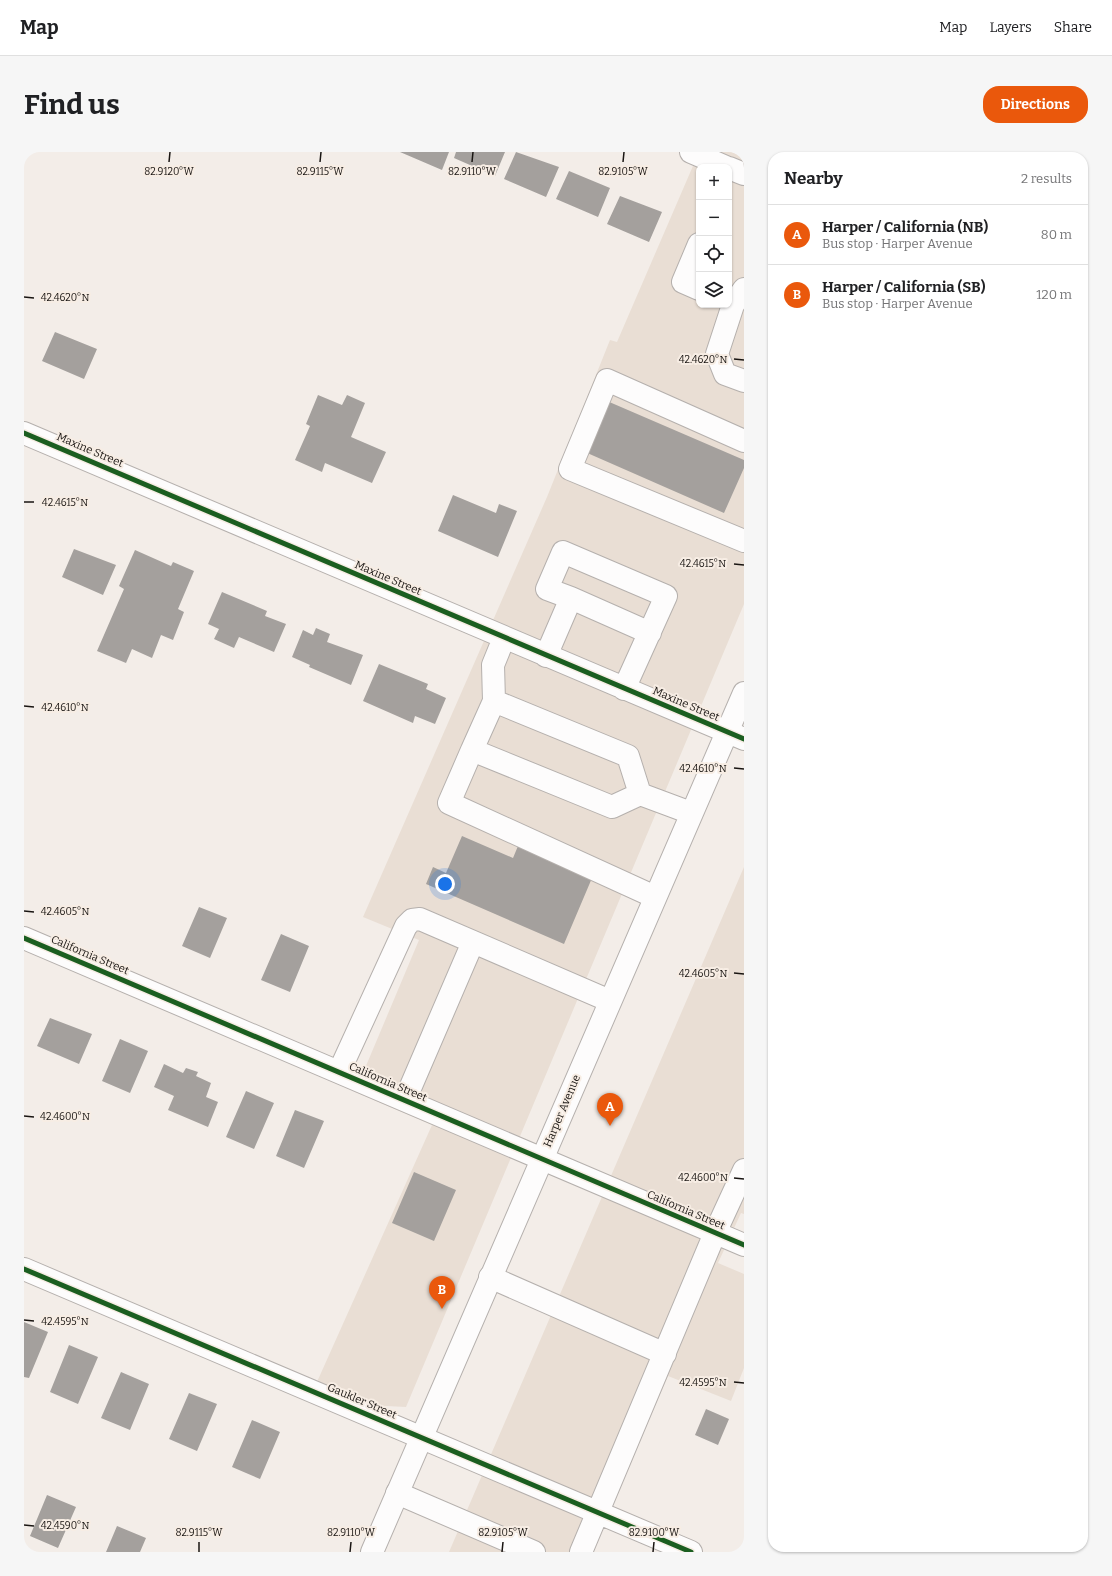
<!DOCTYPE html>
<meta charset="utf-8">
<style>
body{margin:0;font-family:Bitter,serif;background:#f6f6f6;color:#202124}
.controls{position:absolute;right:12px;top:12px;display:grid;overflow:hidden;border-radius:8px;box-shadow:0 1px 3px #0004}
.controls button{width:36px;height:36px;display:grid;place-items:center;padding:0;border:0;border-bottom:1px solid #e0e0e0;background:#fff;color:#202124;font:20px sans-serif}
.you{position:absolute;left:421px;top:732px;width:14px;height:14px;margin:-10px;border:3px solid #fff;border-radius:50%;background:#1a73e8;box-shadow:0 0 0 6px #1a73e833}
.badge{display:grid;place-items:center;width:26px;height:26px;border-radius:50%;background:#ea580c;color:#fff;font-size:13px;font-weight:700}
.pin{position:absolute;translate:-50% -33px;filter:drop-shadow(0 1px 2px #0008)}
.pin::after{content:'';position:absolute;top:21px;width:14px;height:12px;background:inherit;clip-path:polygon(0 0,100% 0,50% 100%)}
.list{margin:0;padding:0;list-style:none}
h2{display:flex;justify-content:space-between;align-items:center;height:52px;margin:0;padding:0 16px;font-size:17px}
h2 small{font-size:13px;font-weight:400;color:#757577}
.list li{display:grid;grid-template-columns:26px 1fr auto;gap:12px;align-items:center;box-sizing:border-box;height:60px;padding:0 16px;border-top:1px solid #e0e0e0}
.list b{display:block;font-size:15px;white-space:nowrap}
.list p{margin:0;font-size:13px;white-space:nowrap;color:#757577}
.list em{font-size:13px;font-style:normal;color:#757577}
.icon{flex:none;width:22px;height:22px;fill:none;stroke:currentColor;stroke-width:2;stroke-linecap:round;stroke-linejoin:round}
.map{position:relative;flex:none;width:720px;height:1400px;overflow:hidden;border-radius:16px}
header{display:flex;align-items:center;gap:24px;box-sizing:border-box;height:56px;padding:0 20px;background:#fff;border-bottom:1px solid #e0e0e0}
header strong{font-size:19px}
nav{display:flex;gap:22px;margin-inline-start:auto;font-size:14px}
.intro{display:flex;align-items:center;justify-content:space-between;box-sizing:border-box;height:96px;padding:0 24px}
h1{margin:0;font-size:28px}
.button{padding:10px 18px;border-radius:16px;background:#ea580c;color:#fff;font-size:14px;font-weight:700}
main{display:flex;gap:24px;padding:0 24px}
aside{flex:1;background:#fff;border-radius:16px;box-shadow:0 1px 3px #0004}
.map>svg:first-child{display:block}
.built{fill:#e9ded4;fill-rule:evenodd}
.building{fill:#a4a09d}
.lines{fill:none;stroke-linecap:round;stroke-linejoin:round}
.minor-casing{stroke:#b5b0ad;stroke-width:24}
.major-casing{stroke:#b5b0ad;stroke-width:24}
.minor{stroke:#fdfcfc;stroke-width:22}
.major{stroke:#fdfcfc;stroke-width:22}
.cycleway-casing{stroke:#f7ede4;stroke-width:8}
.cycleway{stroke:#1b5e20;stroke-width:5}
.ticks{fill:none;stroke:#191512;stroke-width:1.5}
.labels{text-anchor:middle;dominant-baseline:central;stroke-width:4;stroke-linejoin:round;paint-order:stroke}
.street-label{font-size:11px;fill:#191512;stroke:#f7ede4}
.ticks-label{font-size:10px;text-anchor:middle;fill:#191512;stroke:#f7ede4;stroke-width:4;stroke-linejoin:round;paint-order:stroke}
</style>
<header>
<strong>Map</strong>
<nav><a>Map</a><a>Layers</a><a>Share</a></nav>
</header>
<div class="intro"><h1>Find us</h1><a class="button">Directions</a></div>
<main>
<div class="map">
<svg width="720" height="1400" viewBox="0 0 720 1400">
<rect width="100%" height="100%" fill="#f3ede8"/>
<!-- built -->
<path class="built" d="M675 0H708L720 5V452L382 1255 284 1250 408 973 331 940 395 788 339 765 523 345 586 188 593 190ZM675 15H705V153H675Z
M720 715V1062L717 1061 694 1111 720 1122V1216L707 1249 644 1224 568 1400H425Z"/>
<!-- building -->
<path class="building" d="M376 0H425L418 18Z
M432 0H481L471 24 430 6Z
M492 0 535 15 522 45 480 27Z
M545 19 586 36 574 65 532 47Z
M596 44 638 60 625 90 583 72Z
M31 180 73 197 60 227 18 209Z
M294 243 318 253 323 243 341 251 327 285 362 300 348 331 301 311 298 320 271 308 286 274 282 272Z
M583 249 720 308V316L700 361 561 300Z
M429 343 472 361 475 352 493 359 474 405 414 379Z
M50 397 92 413 79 443 38 425Z
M111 398 147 414 149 410 170 419 154 457 160 460 149 488 137 483 128 506 108 497 102 511 73 499 100 437 95 434Z
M198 440 243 459 241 464 262 472 250 500 215 485 210 496 190 487 195 477 184 472Z
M292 476 306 482 303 490 339 503 327 533 285 515 286 513 268 505 279 478 289 483Z
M355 512 404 532 402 537 422 546 411 572 391 564 389 571 339 549Z
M438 684 489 706 494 694 568 726 540 792 402 732 409 715 422 721Z
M175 755 203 766 186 806 158 794Z
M257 782 285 794 266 840 237 828Z
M26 866 68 882 55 912 13 894Z
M96 887 124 899 106 941 78 929Z
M140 912 159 921 162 916 174 920 172 924 187 931 182 945 194 950 184 975 144 958 150 944 130 935Z
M222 939 250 951 230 997 202 985Z
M271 958 300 969 280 1016 252 1004Z
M390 1020 432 1038 410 1089 368 1071Z
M0 1170 24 1180 5 1226 0 1225Z
M45 1193 74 1205 54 1252 26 1240Z
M97 1220 125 1232 106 1278 77 1266Z
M165 1241 193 1252 173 1299 145 1287Z
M682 1257 705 1267 694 1293 671 1283Z
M228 1268 256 1280 236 1327 208 1315Z
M23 1343 52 1355 34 1396 6 1384Z
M93 1374 122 1386 116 1400H82Z"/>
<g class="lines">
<!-- minor casing -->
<g class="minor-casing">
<path id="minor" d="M667 0 702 15
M705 16 720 22
M675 92 659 130 675 137
M720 137 709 153 693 202 701 222 720 229
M0 281 720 587
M720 289 583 228 546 317 720 389
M547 446 626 481
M522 504 547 446 523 437 539 400 642 444 600 537
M470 549 469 513 480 486
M448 598 425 651 631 745
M616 642 604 604 470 549 448 598 588 655 616 642 667 661
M0 786 720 1093
M315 920 382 774 388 768 396 767 586 849
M381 948 449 790
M0 1117 667 1400
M466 1125 641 1202
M373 1341 510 1400
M557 1400 691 1081 720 1018"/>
</g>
<!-- major casing -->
<g class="major-casing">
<path id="major" d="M348 1400 720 541"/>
</g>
<!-- minor -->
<use href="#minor" class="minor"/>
<!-- major -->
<use href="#major" class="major"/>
<!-- cycleway casing -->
<g class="cycleway-casing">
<path id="cycleway" d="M0 281 720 587
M0 786 720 1093
M0 1117 667 1400"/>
</g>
<!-- cycleway -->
<use href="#cycleway" class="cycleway"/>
</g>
<!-- ticks -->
<path class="ticks" d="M145 10 146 0M296 10 297 0M448 10 449 0M599 10 600 0M0 145 10 146M710 207 720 208M0 350H10M710 412 720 413M0 554 10 555M710 616 720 617M0 759 10 760M710 821 720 822M0 964 10 965M710 1026 720 1027M0 1168 10 1169M710 1230 720 1231M0 1373 10 1374M175 1400V1390M326 1400 327 1390M478 1400 479 1390M629 1400 630 1390"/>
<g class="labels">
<!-- street labels -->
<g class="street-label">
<text transform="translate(66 298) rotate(23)">Maxine Street</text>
<text transform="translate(364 426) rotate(23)">Maxine Street</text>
<text transform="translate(662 552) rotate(23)">Maxine Street</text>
<text transform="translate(66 803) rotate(23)">California Street</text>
<text transform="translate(364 930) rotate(23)">California Street</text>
<text transform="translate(538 959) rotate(-67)">Harper Avenue</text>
<text transform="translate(662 1058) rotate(23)">California Street</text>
<text transform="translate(338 1249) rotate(23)">Gaukler Street</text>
</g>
</g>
<g class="ticks-label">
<text x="145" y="23">82.9120°W</text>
<text x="296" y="23">82.9115°W</text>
<text x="448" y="23">82.9110°W</text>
<text x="599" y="23">82.9105°W</text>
<text x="41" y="149">42.4620°N</text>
<text x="679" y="211">42.4620°N</text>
<text x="41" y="354">42.4615°N</text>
<text x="679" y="415">42.4615°N</text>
<text x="41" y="559">42.4610°N</text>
<text x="679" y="620">42.4610°N</text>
<text x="41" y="763">42.4605°N</text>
<text x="679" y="825">42.4605°N</text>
<text x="41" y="968">42.4600°N</text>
<text x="679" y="1029">42.4600°N</text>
<text x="41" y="1173">42.4595°N</text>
<text x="679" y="1234">42.4595°N</text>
<text x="41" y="1377">42.4590°N</text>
<text x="175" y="1384">82.9115°W</text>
<text x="327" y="1384">82.9110°W</text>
<text x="479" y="1384">82.9105°W</text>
<text x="630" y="1384">82.9100°W</text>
</g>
</svg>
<div class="controls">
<button>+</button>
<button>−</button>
<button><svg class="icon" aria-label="locate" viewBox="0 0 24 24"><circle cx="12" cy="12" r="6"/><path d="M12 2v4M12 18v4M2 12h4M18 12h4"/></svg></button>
<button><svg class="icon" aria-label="layers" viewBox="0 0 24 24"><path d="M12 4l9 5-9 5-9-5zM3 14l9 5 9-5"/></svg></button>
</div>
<div class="you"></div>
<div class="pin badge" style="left:586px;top:974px">A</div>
<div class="pin badge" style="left:418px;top:1157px">B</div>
</div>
<aside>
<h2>Nearby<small>2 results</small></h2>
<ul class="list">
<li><span class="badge">A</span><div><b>Harper / California (NB)</b><p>Bus stop · Harper Avenue</p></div><em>80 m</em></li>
<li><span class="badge">B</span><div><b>Harper / California (SB)</b><p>Bus stop · Harper Avenue</p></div><em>120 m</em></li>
</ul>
</aside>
</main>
